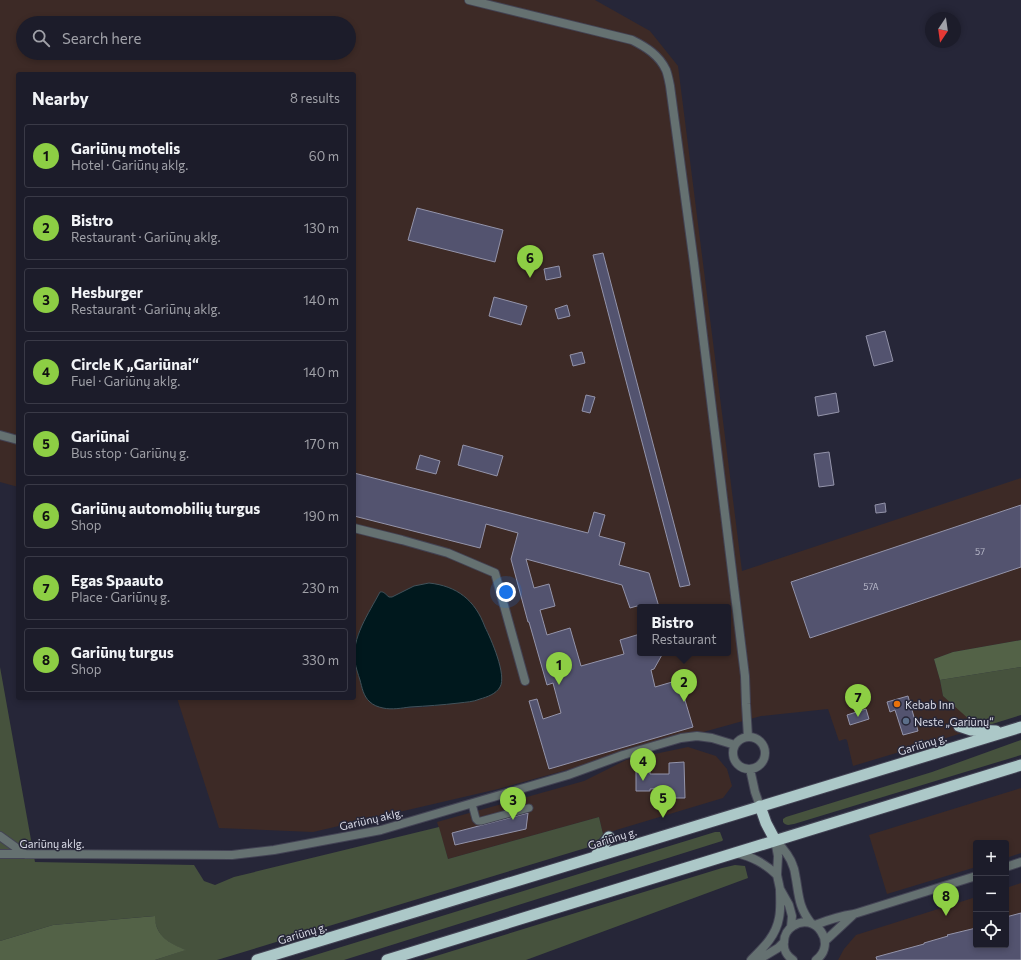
<!DOCTYPE html>
<meta charset="utf-8">
<style>
body{margin:0;font-family:Commissioner,sans-serif;background:#292936;color:#f1f3f6}
.controls{position:absolute;right:12px;bottom:12px;display:grid;overflow:hidden;border-radius:4px;box-shadow:0 2px 6px #0003}
.controls button{width:36px;height:36px;display:grid;place-items:center;padding:0;border:0;border-bottom:1px solid #3a3a47;background:#1c1c2a;color:#f1f3f6;font:20px sans-serif}
.compass{position:absolute;left:925px;top:12px;width:36px;height:36px;border-radius:50%;background:#1c1c2a;box-shadow:0 2px 6px #0003;rotate:193deg}
.you{position:absolute;left:506px;top:592px;width:14px;height:14px;margin:-10px;border:3px solid #fff;border-radius:50%;background:#1a73e8;box-shadow:0 0 0 6px #1a73e833}
.badge{display:grid;place-items:center;width:26px;height:26px;border-radius:50%;background:#8dce44;color:#111;font-size:13px;font-weight:700}
.pin{position:absolute;translate:-50% -33px;filter:drop-shadow(0 1px 2px #0008)}
.pin::after{content:'';position:absolute;top:21px;width:14px;height:12px;background:inherit;clip-path:polygon(0 0,100% 0,50% 100%)}
.popup{position:absolute;left:637px;top:604px;width:94px;height:52px;box-sizing:border-box;display:grid;place-content:center;border-radius:4px;background:#1c1c2a;filter:drop-shadow(0 1px 3px #0005);font-size:13px;white-space:nowrap;color:#a0a1a8}
.popup b{font-size:15px;color:#f1f3f6}
.popup::after{content:'';position:absolute;left:50%;top:100%;margin-left:-8px;border:8px solid transparent;border-top-color:#1c1c2a}
.list{margin:0;padding:0;list-style:none}
h2{display:flex;justify-content:space-between;align-items:center;height:52px;margin:0;padding:0 16px;font-size:17px}
h2 small{font-size:13px;font-weight:400;color:#a0a1a8}
.list li{display:grid;grid-template-columns:26px 1fr auto;gap:12px;align-items:center;box-sizing:border-box;height:64px;margin:0 8px 8px;padding:0 8px;border:1px solid #3a3a47;border-radius:4px}
.list b{display:block;font-size:15px;white-space:nowrap}
.list p{margin:0;font-size:13px;white-space:nowrap;color:#a0a1a8}
.list em{font-size:13px;font-style:normal;color:#a0a1a8}
.icon{flex:none;width:22px;height:22px;fill:none;stroke:currentColor;stroke-width:2;stroke-linecap:round;stroke-linejoin:round}
.map{position:relative;flex:none;width:1021px;height:960px;overflow:hidden}
.search{position:absolute;background:#1c1c2a;box-shadow:0 2px 6px #0003;left:16px;top:16px;width:340px;height:44px;display:flex;align-items:center;gap:10px;box-sizing:border-box;padding:0 14px;border-radius:22px;color:#a0a1a8;font-size:15px}
.panel{position:absolute;background:#1c1c2a;box-shadow:0 2px 6px #0003;left:16px;top:72px;width:340px;height:628px;border-radius:4px}
.map>svg:first-child{display:block}
.commercial{fill:#3d2a26;fill-rule:evenodd}
.green{fill:#46523d}
.forest{fill:#536247}
.water{fill:#00181d;stroke:#41525a}
.building{fill:#53536f;stroke:#9494aa}
.lines{fill:none;stroke-linecap:round;stroke-linejoin:round}
.service-casing{stroke:#434354;stroke-width:9}
.minor-casing{stroke:#434354;stroke-width:10}
.trunk-casing{stroke:#434354;stroke-width:13}
.service{stroke:#657171;stroke-width:7}
.minor{stroke:#657171;stroke-width:8}
.trunk{stroke:#acc8c8;stroke-width:11}
.food-dot{fill:#e8710a;stroke:#262638;stroke-width:1.5}
.service-dot{fill:#5c6f8a;stroke:#262638;stroke-width:1.5}
.labels{text-anchor:middle;dominant-baseline:central;stroke-width:3;stroke-linejoin:round;paint-order:stroke}
.number-label{font-size:9px;fill:#b8b9c9}
.poi-label{font-size:11px;fill:#dadbe7;stroke:#262638;text-anchor:start}
.street-label{font-size:11px;fill:#dadbe7;stroke:#262638}
</style>
<div class="map">
<svg width="1021" height="960" viewBox="0 0 1021 960">
<rect width="100%" height="100%" fill="#262638"/>
<!-- commercial -->
<path class="commercial" d="M0 0H595L650 31 678 66 742 571 1021 478V640L953 652 934 659 940 680 943 696 977 724 989 725 853 766 847 740 845 739 839 741 828 709 761 716 498 789 313 832 219 828 177 698H354V74H18V487L0 482ZM23 23H349V53H23ZM414 586 484 623 501 669 495 692 489 696 478 700 425 707 390 709 383 708 364 694 355 662V646L357 636 380 592 385 593 389 598 392 597ZM640 607H728V653H640Z
M688 747 716 756 727 769 732 786 723 798 603 834 599 817 448 859 437 822 584 781 626 760Z
M1021 788V853L1006 858V843H976V867L887 894 869 835Z
M1021 883V960H838L844 949 856 935 976 897V945H1006V888Z"/>
<!-- green -->
<path class="green" d="M0 667 35 862 194 865 204 881 215 885 234 877 439 827 448 859 599 817 603 834 596 843 589 847 217 960H155L185 950C167 942 157 937 154 916L53 925 0 941Z
M1021 667V715L989 725 977 724 971 721 943 696 940 680Z
M1021 740V755L794 824C789 825 786 826 783 822V819L786 817 932 772Z
M715 832H720L723 840 722 841 344 960H299Z
M735 865 745 866 748 878 526 960H423L722 868Z"/>
<!-- forest -->
<path class="forest" d="M1021 640V667L940 680 934 659 953 652Z
M155 916C155 936 169 943 186 950L155 960H0V941L53 925Z"/>
<!-- water -->
<path class="water" d="M429 583C457 586 475 600 485 627 491 639 507 675 500 687 496 694 487 697 480 699 473 702 466 702 459 703 442 705 427 706 410 707 402 708 392 710 383 708 378 707 373 705 370 702 363 696 362 687 360 680 358 674 356 668 355 662 351 638 369 613 380 592 384 591 386 595 389 597H392L414 586Z"/>
<!-- building -->
<path class="building" d="M417 208 503 230 495 262 408 240Z
M603 253 690 585 680 587 593 255Z
M559 266 561 277 546 280 544 269Z
M494 297 527 306 521 325 489 316Z
M567 305 570 316 558 319 555 309Z
M885 331 893 361 874 366 866 336Z
M582 352 585 363 573 366 570 355Z
M836 393 839 412 818 416 815 397Z
M586 395 595 397 590 413 582 411Z
M463 445 503 456 497 476 458 465Z
M829 452 834 485 819 487 814 454Z
M420 455 440 461 436 474 416 469Z
M354 473 588 533 594 512 605 515 599 536 625 543 619 565 649 573 659 607H638L637 606 630 608 622 585 526 559 534 588 549 584 555 606 540 610 547 635 570 628 581 666 624 654 620 640 640 634V653H663L654 669 651 670 655 687 679 680 693 727 549 769 529 701 537 699 543 719 561 713 553 683 547 685 529 622H528L511 559 518 533 486 524 480 548 354 516Z
M885 503 886 512 876 513 875 505Z
M1021 505V567L810 638 791 582Z
M908 696 918 731 903 735 895 710 890 712 887 702Z
M866 709 869 719 850 725 847 715Z
M684 762 685 798H669V788L650 789V791H636V766H650V774H669V763Z
M528 813 526 829 468 842 455 845 452 833Z
M1021 913V960H877L876 957 924 944V943L948 936 947 935 976 928V945H1006V917Z"/>
<g class="lines">
<!-- service casing -->
<g class="service-casing">
<path id="service" d="M472 804 476 819 478 821H481L529 808"/>
</g>
<!-- minor casing -->
<g class="minor-casing">
<path id="minor" d="M469 0 632 40C646 47 659 55 666 70 668 75 669 81 670 86L694 263 745 676 746 704 748 737
M0 435 18 440
M354 528 402 540 448 553 495 573 525 681
M733 753a16 16 0 1 1 32 0a16 16 0 1 1-32 0Z
M750 769 755 792 760 806
M0 836 25 854
M775 840C783 848 790 856 793 866 795 870 795 875 796 879 799 897 799 908 811 923
M775 840 778 856 777 875 780 889 789 905 792 916 791 927
M736 853C753 857 764 863 777 875
M0 854H26L232 855 274 850 381 830 568 775 623 755 681 738 697 736 712 738 735 745
M1006 867 1021 862
M815 925C828 920 840 916 854 914L976 876
M825 941 854 914
M751 960C763 948 776 936 779 918 781 909 780 899 780 889
M758 960 778 948 784 942
M793 960C787 956 783 949 784 942 784 935 788 929 793 926 815 911 838 944 816 960"/>
</g>
<!-- trunk casing -->
<g class="trunk-casing">
<path id="trunk" d="M959 726 971 730 996 731
M760 806 766 823 775 840
M595 857 609 837
M257 960 1021 727
M387 960 1021 765"/>
</g>
<!-- service -->
<use href="#service" class="service"/>
<!-- minor -->
<use href="#minor" class="minor"/>
<!-- trunk -->
<use href="#trunk" class="trunk"/>
</g>
<!-- markers -->
<circle class="food-dot" cx="897" cy="704" r="4"/>
<circle class="service-dot" cx="906" cy="721" r="4"/>
<g class="labels">
<!-- number labels -->
<g class="number-label">
<text x="980" y="551">57</text>
<text x="871" y="586">57A</text>
</g>
<!-- poi labels -->
<g class="poi-label">
<text x="905" y="704">Kebab Inn</text>
<text x="914" y="721">Neste „Gariūnų“</text>
</g>
<!-- street labels -->
<g class="street-label">
<text transform="translate(922 744) rotate(-17)">Gariūnų g.</text>
<text transform="translate(371 819) rotate(-13)">Gariūnų aklg.</text>
<text transform="translate(612 838) rotate(-17)">Gariūnų g.</text>
<text x="52" y="843">Gariūnų aklg.</text>
<text transform="translate(302 933) rotate(-17)">Gariūnų g.</text>
</g>
</g>
</svg>
<div class="controls">
<button>+</button>
<button>−</button>
<button><svg class="icon" aria-label="locate" viewBox="0 0 24 24"><circle cx="12" cy="12" r="6"/><path d="M12 2v4M12 18v4M2 12h4M18 12h4"/></svg></button>
</div>
<svg class="compass" viewBox="-18 -18 36 36"><path d="M0-13l5 13h-10z" fill="#e53935"/><path d="M0 13l5-13h-10z" fill="#a0a1a8"/></svg>
<div class="you"></div>
<div class="pin badge" style="left:559px;top:685px">1</div>
<div class="pin badge" style="left:684px;top:702px">2</div>
<div class="popup"><b>Bistro</b>Restaurant</div>
<div class="pin badge" style="left:513px;top:820px">3</div>
<div class="pin badge" style="left:643px;top:781px">4</div>
<div class="pin badge" style="left:663px;top:818px">5</div>
<div class="pin badge" style="left:530px;top:278px">6</div>
<div class="pin badge" style="left:858px;top:717px">7</div>
<div class="pin badge" style="left:946px;top:916px">8</div>
<div class="search"><svg class="icon" aria-label="search" viewBox="0 0 24 24"><circle cx="10" cy="10" r="6"/><path d="M15 15l6 6"/></svg>Search here</div>
<section class="panel">
<h2>Nearby<small>8 results</small></h2>
<ul class="list">
<li><span class="badge">1</span><div><b>Gariūnų motelis</b><p>Hotel · Gariūnų aklg.</p></div><em>60 m</em></li>
<li><span class="badge">2</span><div><b>Bistro</b><p>Restaurant · Gariūnų aklg.</p></div><em>130 m</em></li>
<li><span class="badge">3</span><div><b>Hesburger</b><p>Restaurant · Gariūnų aklg.</p></div><em>140 m</em></li>
<li><span class="badge">4</span><div><b>Circle K „Gariūnai“</b><p>Fuel · Gariūnų aklg.</p></div><em>140 m</em></li>
<li><span class="badge">5</span><div><b>Gariūnai</b><p>Bus stop · Gariūnų g.</p></div><em>170 m</em></li>
<li><span class="badge">6</span><div><b>Gariūnų automobilių turgus</b><p>Shop</p></div><em>190 m</em></li>
<li><span class="badge">7</span><div><b>Egas Spaauto</b><p>Place · Gariūnų g.</p></div><em>230 m</em></li>
<li><span class="badge">8</span><div><b>Gariūnų turgus</b><p>Shop</p></div><em>330 m</em></li>
</ul>
</section>
</div>
